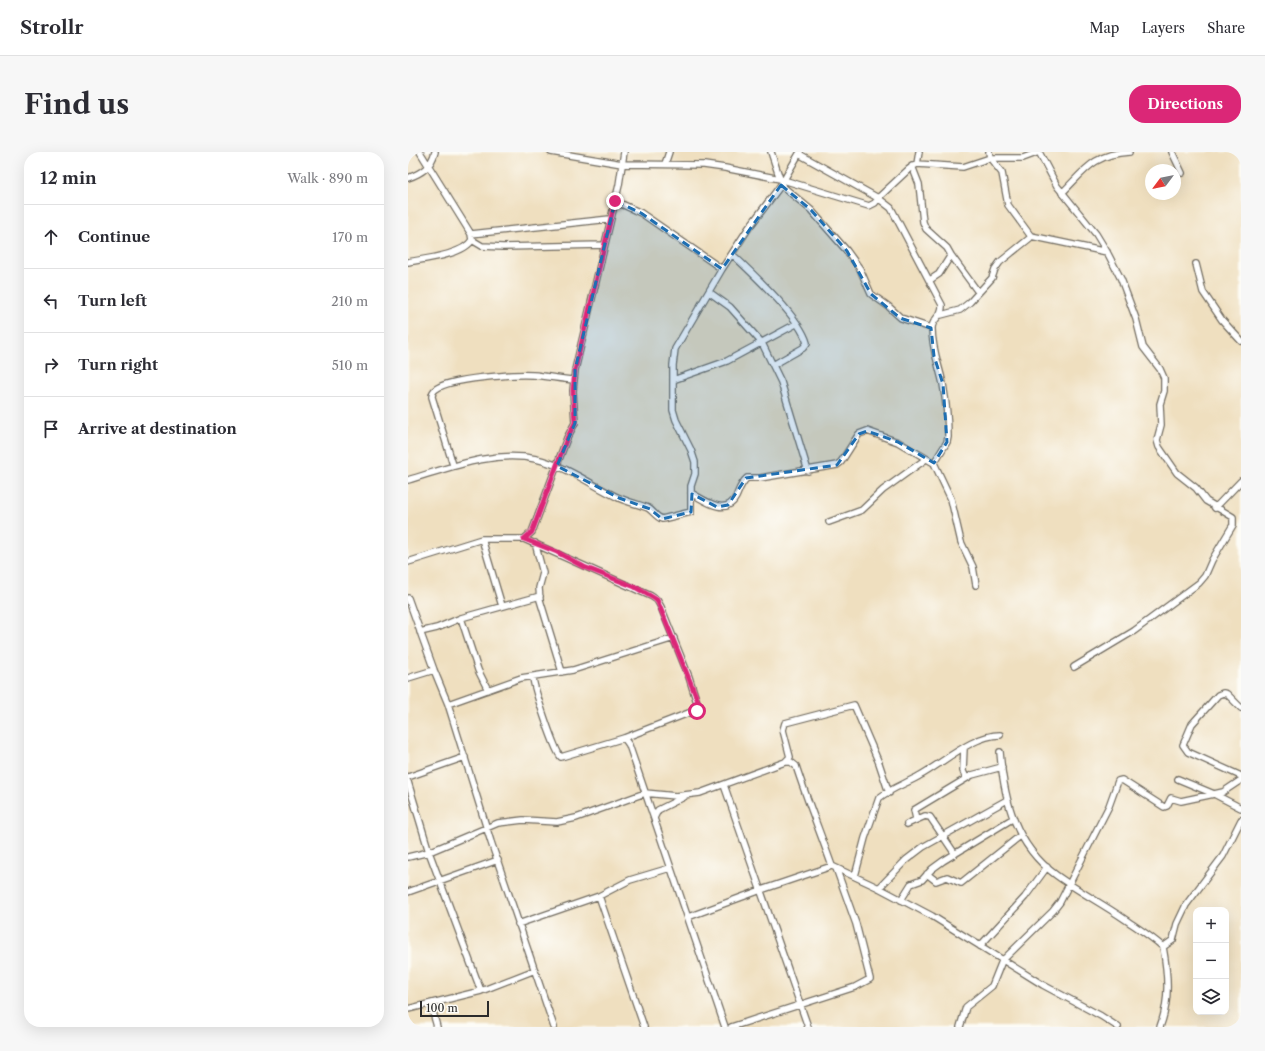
<!DOCTYPE html>
<meta charset="utf-8">
<style>
body{margin:0;font-family:"Libre Caslon Text",serif;background:#f7f7f7;color:#2b2b33}
.controls{position:absolute;right:12px;bottom:12px;display:grid;overflow:hidden;border-radius:8px;box-shadow:0 4px 16px #0002}
.controls button{width:36px;height:36px;display:grid;place-items:center;padding:0;border:0;border-bottom:1px solid #e1e1e2;background:#fff;color:#2b2b33;font:20px sans-serif}
.compass{position:absolute;left:737px;top:12px;width:36px;height:36px;border-radius:50%;background:#fff;box-shadow:0 4px 16px #0002;rotate:238deg}
.scale{position:absolute;left:12px;bottom:10px;width:69px;box-sizing:border-box;padding-left:4px;border:2px solid #2b2b2b;border-top:0;font-size:11px;line-height:14px;white-space:nowrap;color:#2b2b2b;-webkit-text-stroke:3px #fdfcf7;paint-order:stroke}
.stop{position:absolute;width:12px;height:12px;margin:-9px;border:3px solid #db2777;border-radius:50%;background:#fff}
.stop.end{background:#db2777;border-color:#fff;box-shadow:0 1px 4px #0008}
.list{margin:0;padding:0;list-style:none}
h2{display:flex;justify-content:space-between;align-items:center;height:52px;margin:0;padding:0 16px;font-size:17px}
h2 small{font-size:13px;font-weight:400;color:#7c7c81}
.list li{display:grid;grid-template-columns:26px 1fr auto;gap:12px;align-items:center;box-sizing:border-box;height:64px;padding:0 16px;border-top:1px solid #e1e1e2}
.list b{display:block;font-size:15px;white-space:nowrap}
.list em{font-size:13px;font-style:normal;color:#7c7c81}
.icon{flex:none;width:22px;height:22px;fill:none;stroke:currentColor;stroke-width:2;stroke-linecap:round;stroke-linejoin:round}
.map{position:relative;flex:none;width:833px;height:875px;overflow:hidden;border-radius:16px}
header{display:flex;align-items:center;gap:24px;box-sizing:border-box;height:56px;padding:0 20px;background:#fff;border-bottom:1px solid #e1e1e2}
header strong{font-size:19px}
nav{display:flex;gap:22px;margin-inline-start:auto;font-size:14px}
.intro{display:flex;align-items:center;justify-content:space-between;box-sizing:border-box;height:96px;padding:0 24px}
h1{margin:0;font-size:28px}
.button{padding:10px 18px;border-radius:16px;background:#db2777;color:#fff;font-size:14px;font-weight:700}
main{display:flex;gap:24px;padding:0 24px}
aside{flex:1;background:#fff;border-radius:16px;box-shadow:0 4px 16px #0002}
.map>svg:first-child{display:block}
.lines{fill:none;stroke-linecap:round;stroke-linejoin:round}
.minor-casing{stroke:#706a5f;stroke-width:8}
.minor{stroke:#fff;stroke-width:5.5}
.route{stroke:#db2777;stroke-width:5}
.marked{fill:#1f6fb2;fill-opacity:0.2;stroke:#1f6fb2;stroke-width:3;stroke-dasharray:8 5;stroke-linejoin:round}
</style>
<header>
<strong>Strollr</strong>
<nav><a>Map</a><a>Layers</a><a>Share</a></nav>
</header>
<div class="intro"><h1>Find us</h1><a class="button">Directions</a></div>
<main>
<aside>
<h2>12 min<small>Walk · 890 m</small></h2>
<ul class="list">
<li><svg class="icon" aria-label="ahead" viewBox="0 0 24 24"><path d="M12 20V5M6 11l6-6 6 6"/></svg><div><b>Continue</b></div><em>170 m</em></li>
<li><svg class="icon" aria-label="left" viewBox="0 0 24 24"><path d="M17 20v-9H6M10 6l-5 5 5 5"/></svg><div><b>Turn left</b></div><em>210 m</em></li>
<li><svg class="icon" aria-label="right" viewBox="0 0 24 24"><path d="M7 20v-9h11M14 6l5 5-5 5"/></svg><div><b>Turn right</b></div><em>510 m</em></li>
<li><svg class="icon" aria-label="arrive" viewBox="0 0 24 24"><path d="M6 21V4h12l-3 4 3 4H6"/></svg><div><b>Arrive at destination</b></div></li>
</ul>
</aside>
<div class="map">
<svg width="833" height="875" viewBox="0 0 833 875">
<rect width="100%" height="100%" fill="#fdfcf7"/>
<filter id="ink" filterUnits="userSpaceOnUse"><feTurbulence type="fractalNoise" baseFrequency=".025" numOctaves="2"/><feDisplacementMap in="SourceGraphic" scale="8" xChannelSelector="R" yChannelSelector="G"/><feConvolveMatrix kernelMatrix="1 2 1 2 8 2 1 2 1" color-interpolation-filters="sRGB"/></filter>
<filter id="wash" filterUnits="userSpaceOnUse"><feTurbulence type="fractalNoise" baseFrequency=".012" numOctaves="4" result="noise"/><feDisplacementMap in="SourceGraphic" scale="16" xChannelSelector="R" yChannelSelector="G"/><feGaussianBlur stdDeviation="0.9" result="paint"/><feColorMatrix in="noise" values="0 0 0 0 0 0 0 0 0 0 0 0 0 0 0 0 0 1.4 0 .05"/><feComposite in="paint" operator="in"/></filter>
<g filter="url(#wash)">
<rect width="100%" height="100%" fill="#efdfbf"/>
</g>
<g filter="url(#ink)">
<g class="lines">
<!-- minor casing -->
<g class="minor-casing">
<path id="minor" d="M143 0 214 12 296 13 317 16 372 27 461 54 467 51 470 46 501 17 509 12 555 15 582 6H615L631 0
M363 0 372 27
M631 0 649 34 688 82 699 100 713 127 728 167 735 195 752 217 756 226V239L752 252 753 273 749 288 751 295 769 321 788 336 798 349 825 365V373L804 408 797 424 791 431 726 479 666 515
M764 0 774 21
M391 2 470 46 483 56 534 153C535 165 523 167 524 177 524 197 531 213 535 232 538 249 540 267 540 285L539 290 526 311 543 347 553 390 565 415 568 433
M257 12 261 0
M509 12 511 0
M504 14 511 32 515 70 518 77 539 96 543 103 531 122 522 128
M0 26C14 21 23 15 27 0
M373 33 403 58 439 99 452 117 463 142 480 154 493 166 523 176
M654 41C677 18 686 2 721 0
M207 49 233 61 314 117
M63 82 202 67
M623 84 699 100
M64 88 74 94 95 95 196 93
M324 102C344 121 392 165 399 191L395 196 365 213
M543 103 570 140
M0 110C16 107 55 103 64 88L63 82 12 0
M788 112 795 140 814 168 833 189
M301 140 322 155 354 191 373 230 400 319
M533 163 552 158 562 150 584 126 587 117 592 110 622 86V83L600 53 594 21 582 6 581 0
M265 228 319 209 388 172
M45 313 24 245C24 241 25 239 28 237 42 226 106 222 125 223 139 224 152 227 165 228
M0 328C41 316 84 298 128 307 159 314 183 333 211 346 220 350 230 352 240 356 245 359 248 365 254 367L283 360V334L287 322V310L283 298 268 268 265 258V213L267 197 314 117 340 77 373 33 392 0
M283 341C296 348 318 365 328 345 331 338 333 331 339 326H352L429 313 433 310 451 282 459 279 490 290 526 311
M807 356 833 329
M421 370 454 358 475 338 518 307
M74 387 94 454
M116 387 124 380 159 286 167 271 165 239 167 218 211 33 216 0
M127 391 135 421 131 436 132 448 154 520
M0 410 74 387H116L243 444 249 448 253 455 281 525 291 557 216 586 153 605C148 603 125 534 125 525
M0 446 26 518 40 552 83 690 146 875
M53 466 70 518 80 538
M12 480 29 476 53 466 132 444
M0 526 26 518
M40 552 113 526 165 518 266 486
M833 556 819 542 815 541 810 543 784 572 775 593 780 600 833 624
M216 586 221 593 317 875
M556 596 555 619 558 626
M592 600C596 648 607 693 648 723 670 739 693 751 715 766 728 775 743 784 755 795 760 823 762 848 752 875
M377 610 382 605 375 578 377 571 446 553 471 611 481 641
M0 625 57 605
M770 627 806 642 833 656
M0 630 21 700 73 839
M316 633 400 875
M246 666 250 658 276 645
M508 667 506 658 564 623 594 615
M499 672 517 664 522 665 547 702
M0 705 21 700 90 671 115 668 149 670 168 666 237 641 268 644 292 641 377 610H383L388 614C399 648 412 680 424 714
M519 722 528 729 539 725 553 731 612 684
M447 724 457 686 471 646C482 637 499 631 511 624 535 611 565 583 592 583
M471 736 498 708 515 695 599 648
M0 740 90 708
M191 744 236 875
M493 748 503 732 514 728 524 717 535 709 604 667
M280 765 353 738 424 714 471 736 524 764 635 833 693 864 710 875
M110 772 191 744 222 728 262 716
M572 794 617 745 639 715
M755 795 765 788 769 772 778 753 815 704 833 668
M23 853 29 875
M0 857 73 839 127 818
M323 875 447 835 462 827 448 772 428 716
M552 875 558 855 584 834 594 809 645 759 652 750 701 654 710 629 714 628 756 655 759 654 763 646 773 649 806 642 815 640 833 628"/>
</g>
<!-- minor -->
<use href="#minor" class="minor"/>
</g>
</g>
<g class="lines" filter="url(#ink)">
<!-- route -->
<path class="route" d="M207 49 167 218 165 239 167 271 159 286 124 380 116 387 149 400 176 415 227 435 249 448 292 554 289 559"/>
</g>
<!-- marked area -->
<path class="marked" d="M373 33 403 58 439 99 463 142 492 166 523 176 526 204 535 232 539 290 526 311 490 290 459 279 451 282 429 313 338 326 320 353 309 355 284 342 283 360 254 367 242 357 211 346 149 314 167 271V218L207 49 233 61 314 117Z"/>
</svg>
<div class="controls">
<button>+</button>
<button>−</button>
<button><svg class="icon" aria-label="layers" viewBox="0 0 24 24"><path d="M12 4l9 5-9 5-9-5zM3 14l9 5 9-5"/></svg></button>
</div>
<svg class="compass" viewBox="-18 -18 36 36"><path d="M0-13l5 13h-10z" fill="#e53935"/><path d="M0 13l5-13h-10z" fill="#7c7c81"/></svg>
<div class="scale">100 m</div>
<div class="stop" style="left:289px;top:559px"></div>
<div class="stop end" style="left:207px;top:49px"></div>
</div>
</main>
